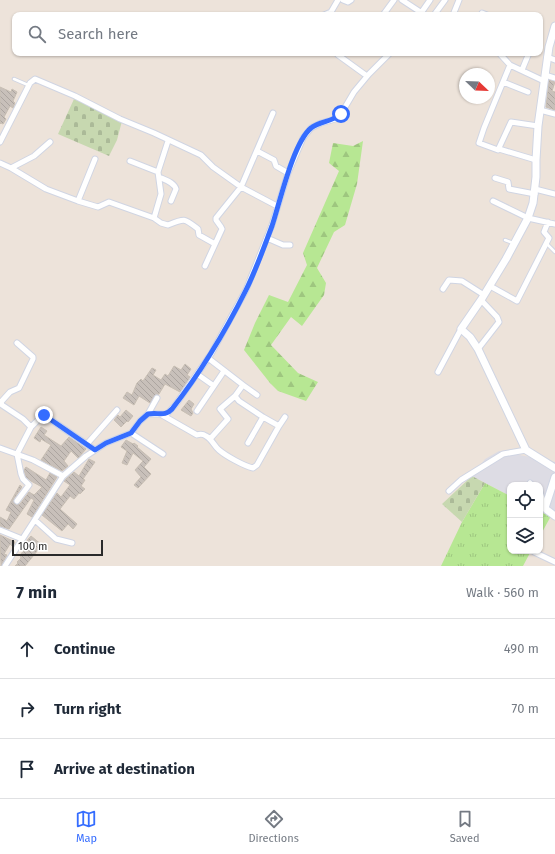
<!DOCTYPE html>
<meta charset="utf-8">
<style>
body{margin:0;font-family:"Fira Sans",sans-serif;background:#f2f2f3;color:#1f2937}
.controls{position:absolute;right:12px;bottom:12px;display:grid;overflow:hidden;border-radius:8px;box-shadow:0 1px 3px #0004}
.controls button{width:36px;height:36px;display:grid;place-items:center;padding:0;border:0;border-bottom:1px solid #e0e1e3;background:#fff;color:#1f2937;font:20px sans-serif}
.compass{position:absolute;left:459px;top:68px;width:36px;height:36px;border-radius:50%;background:#fff;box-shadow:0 1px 3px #0004;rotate:113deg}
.scale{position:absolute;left:12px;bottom:10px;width:91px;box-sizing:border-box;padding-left:4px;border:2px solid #2a2a2a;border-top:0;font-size:11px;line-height:14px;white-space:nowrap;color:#2a2a2a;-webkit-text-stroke:3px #fff;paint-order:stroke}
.stop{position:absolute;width:12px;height:12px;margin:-9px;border:3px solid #356dff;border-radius:50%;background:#fff}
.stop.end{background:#356dff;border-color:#fff;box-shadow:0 1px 4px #0008}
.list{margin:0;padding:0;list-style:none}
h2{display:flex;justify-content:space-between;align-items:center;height:52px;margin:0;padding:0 16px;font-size:17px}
h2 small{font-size:13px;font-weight:400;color:#747a83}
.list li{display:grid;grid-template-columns:26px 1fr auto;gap:12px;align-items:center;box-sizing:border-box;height:60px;padding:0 16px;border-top:1px solid #e0e1e3}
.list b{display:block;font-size:15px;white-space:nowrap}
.list em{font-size:13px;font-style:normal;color:#747a83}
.icon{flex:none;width:22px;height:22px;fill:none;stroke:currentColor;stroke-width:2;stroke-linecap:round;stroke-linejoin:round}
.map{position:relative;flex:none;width:555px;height:566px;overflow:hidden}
.search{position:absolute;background:#fff;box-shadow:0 1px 3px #0004;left:12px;right:12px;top:12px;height:44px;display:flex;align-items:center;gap:10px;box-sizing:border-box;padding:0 14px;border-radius:8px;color:#747a83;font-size:15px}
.sheet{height:232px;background:#fff}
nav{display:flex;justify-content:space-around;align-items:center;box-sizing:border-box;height:56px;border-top:1px solid #e0e1e3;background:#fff;font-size:11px;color:#747a83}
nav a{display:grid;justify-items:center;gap:2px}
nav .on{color:#356dff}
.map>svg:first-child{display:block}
.industrial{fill:#dddce4}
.grass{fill:url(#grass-tufts)}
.forest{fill:url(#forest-firs)}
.cemetery{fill:url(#cemetery-stones)}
.building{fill:url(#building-back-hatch);stroke:#c8bfb4}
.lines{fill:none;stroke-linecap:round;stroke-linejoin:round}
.lane-casing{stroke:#d0d5e3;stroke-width:4.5}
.street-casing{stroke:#d0d5e3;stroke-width:7}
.secondary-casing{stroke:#d0d5e3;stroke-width:9}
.lane{stroke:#fff;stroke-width:2.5}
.street{stroke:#fff;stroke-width:5}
.secondary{stroke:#fff;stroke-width:7}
.route{stroke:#356dff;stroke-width:5}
</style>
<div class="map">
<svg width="555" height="566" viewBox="0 0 555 566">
<defs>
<pattern id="grass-tufts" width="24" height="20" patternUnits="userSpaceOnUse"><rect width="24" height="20" fill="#b7e793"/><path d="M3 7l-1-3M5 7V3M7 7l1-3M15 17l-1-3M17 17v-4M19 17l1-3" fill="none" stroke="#9ec67f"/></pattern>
<pattern id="forest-firs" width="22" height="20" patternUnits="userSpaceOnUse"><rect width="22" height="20" fill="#b7e793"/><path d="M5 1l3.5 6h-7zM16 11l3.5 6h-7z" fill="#9ec67f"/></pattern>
<pattern id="cemetery-stones" width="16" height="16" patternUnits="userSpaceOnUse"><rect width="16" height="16" fill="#c7d8b0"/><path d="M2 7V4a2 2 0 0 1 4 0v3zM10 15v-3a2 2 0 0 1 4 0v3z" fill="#abba98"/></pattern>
<pattern id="building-back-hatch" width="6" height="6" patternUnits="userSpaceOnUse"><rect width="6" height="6" fill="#c8c0ba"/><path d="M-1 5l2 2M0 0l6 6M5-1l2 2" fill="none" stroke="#aca5a0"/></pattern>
</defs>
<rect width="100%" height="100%" fill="#ede3da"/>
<!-- industrial -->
<path class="industrial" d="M499 451 555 462V517L540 512V485H510V496L472 476 485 459Z"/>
<!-- grass -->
<path class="grass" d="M485 483 510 496V551H531L523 566H441L462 522Z
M540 512 551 516 540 536Z"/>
<!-- forest -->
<path class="forest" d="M363 141 357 184 345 225 334 232 317 268 326 283 324 295 302 326 291 317 271 345 298 373 318 382 306 401 278 391 270 383 244 350 255 323 269 295 288 302 307 265 303 253 339 171 329 163 333 143 353 146Z"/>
<!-- cemetery -->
<path class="cemetery" d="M74 99 122 121 117 140 109 156 58 134Z
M472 476 485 483 462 522 442 504Z"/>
<!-- building -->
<path class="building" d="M549 80 555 82 552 91 555 92V110L546 107Z
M0 87 11 92 12 89 17 92 13 101 15 103 13 108 10 106 4 117 6 119 3 124 1 123 0 124Z
M185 364 191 369 187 375 190 377 180 392 165 384 159 394 155 395 150 403 139 396 134 405 123 398 127 392 132 395 137 383 141 379 143 381 152 368 156 370 153 375 161 380 165 374 168 376 174 366 181 370Z
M189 400 194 404 191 409 193 413 191 416 181 410Z
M126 410 133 416 128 422 127 421 121 427 114 420 118 415 120 417Z
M41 427 47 431 44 435 61 446 69 437 86 449 78 458 71 451 64 461 68 466 62 471 41 460 51 445 41 439 40 442 34 438Z
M126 440 133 444 134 443 138 446 137 447 151 459 144 467 151 474 138 488 134 485 141 477 135 470 143 461 133 453 127 465 122 463 127 451 121 447Z
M89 459 95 462 83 479 85 480 81 486 85 489 80 494 79 493 74 499 70 496 60 509 77 524 73 529 68 524 62 531 42 515 57 493 61 497 70 485 64 481 66 479 74 472 79 476Z
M26 467 46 480 50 473 57 477 32 517 27 514 34 500 31 498 9 529 0 526V517L7 521 11 512 6 510 20 485 22 487 13 500 14 503 16 505 20 504 29 492 34 495 42 487 31 481 26 477 24 470Z
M0 535 15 542 13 547 10 544 4 554 7 555 1 566Z
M31 536 42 545 25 566H15L18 563 17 562 21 558 20 555 27 547 24 544Z"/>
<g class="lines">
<!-- lane casing -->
<g class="lane-casing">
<path id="lane" d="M14 79 28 85
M505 240 513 243
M547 244 555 252"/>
</g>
<!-- street casing -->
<g class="street-casing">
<path id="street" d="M343 0 348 2 351 0
M402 0 425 15
M421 13 430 0
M324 15 331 12 338 0
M383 15 394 0
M434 15 445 0
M453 15 459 0
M481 15 482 13 487 15
M339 53 338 55 367 76
M499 53 510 65 544 81
M547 57 555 60
M510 65 484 128 479 143 498 150 511 122 538 126
M522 70 529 53
M545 75 555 78
M503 82 528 92
M540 110 555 114
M0 142 30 83 35 79 75 96 120 119 154 133 201 155 213 167 241 187 277 206
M499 149 536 160
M257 151 274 160 276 166 288 173
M130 161 158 172
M0 163 11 168 34 156 50 142
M11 168 46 189 78 201 95 159
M159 177C165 180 174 182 176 189L171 201
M495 178 508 182 509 189 535 194
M535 189 555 194
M78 201 98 207 109 202 154 218 161 194 158 172 168 141
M493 201 528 218 555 224
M154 218 161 223 168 225C185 218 184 218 198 229L199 235 215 244
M267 238 283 245H290
M205 266 222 229 221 227 216 220V218L241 187 273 113
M490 286 517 301 549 238 544 232 548 222
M443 289 449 280 462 281 484 295
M17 343 33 357V359L19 388 10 392 1 402 2 405 23 419 31 427 42 416 44 415 95 450
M478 349 499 322 497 317 481 300
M208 358 243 385 235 396 239 401 263 417 248 443
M438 372 461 329
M197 374 214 386
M243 385 257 395
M197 411 224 371
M148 414 157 398
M162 415 197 435C200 434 203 434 206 436 212 439 214 446 219 450 226 456 244 466 253 468L257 465 279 426 263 417
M279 426 285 417
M131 433 163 454
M210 439 228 419 220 409 235 396
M87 444 117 410
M0 448 33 460 63 476
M530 483 532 485
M449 491 461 480 503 454 526 450
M540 492 545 507
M17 501 29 485 23 479 21 474 17 454 31 427
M35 520 56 539 72 543
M0 530 22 539
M534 552 555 562
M5 566 63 476 86 456 106 443 131 433 140 421 148 414H167L176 404 211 354 246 290 272 225 288 173 303 138 311 128 321 123 335 119 341 114 354 92 369 74 390 53"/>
</g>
<!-- secondary casing -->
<g class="secondary-casing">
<path id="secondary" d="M555 26 549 47 538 126 536 160V177L533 203 528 218 506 259 481 300 461 329 470 337 478 349 526 450 555 468
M555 477 545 508 547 510 555 516"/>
</g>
<!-- lane -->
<use href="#lane" class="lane"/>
<!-- street -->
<use href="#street" class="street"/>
<!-- secondary -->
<use href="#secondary" class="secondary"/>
</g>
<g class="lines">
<!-- route -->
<path class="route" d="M44 415 95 450 106 443 131 433 140 421 148 414C158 412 165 417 172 409 201 372 225 332 246 290 256 270 264 247 272 226 280 202 293 143 311 128 320 121 332 122 341 114"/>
</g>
</svg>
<div class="controls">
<button><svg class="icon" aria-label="locate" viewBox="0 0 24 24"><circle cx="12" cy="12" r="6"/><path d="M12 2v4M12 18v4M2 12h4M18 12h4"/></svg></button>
<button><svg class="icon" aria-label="layers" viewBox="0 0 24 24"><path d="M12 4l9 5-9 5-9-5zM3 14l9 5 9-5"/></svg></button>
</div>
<svg class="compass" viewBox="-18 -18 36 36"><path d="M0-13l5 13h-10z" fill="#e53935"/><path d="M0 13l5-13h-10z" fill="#747a83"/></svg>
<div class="scale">100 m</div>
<div class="stop" style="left:341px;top:114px"></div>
<div class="stop end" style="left:44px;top:415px"></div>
<div class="search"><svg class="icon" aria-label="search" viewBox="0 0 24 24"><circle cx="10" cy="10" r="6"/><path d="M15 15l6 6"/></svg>Search here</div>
</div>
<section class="sheet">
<h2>7 min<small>Walk · 560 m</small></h2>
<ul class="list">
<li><svg class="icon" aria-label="ahead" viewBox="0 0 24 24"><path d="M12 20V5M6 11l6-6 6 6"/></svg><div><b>Continue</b></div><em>490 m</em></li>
<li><svg class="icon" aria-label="right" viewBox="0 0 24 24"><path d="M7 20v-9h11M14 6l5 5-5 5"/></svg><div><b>Turn right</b></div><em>70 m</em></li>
<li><svg class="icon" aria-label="arrive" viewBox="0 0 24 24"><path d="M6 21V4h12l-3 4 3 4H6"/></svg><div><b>Arrive at destination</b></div></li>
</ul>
</section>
<nav>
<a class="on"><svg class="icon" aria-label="map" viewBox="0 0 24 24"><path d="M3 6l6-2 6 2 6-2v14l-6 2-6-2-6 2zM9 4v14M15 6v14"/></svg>Map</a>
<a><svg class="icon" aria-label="directions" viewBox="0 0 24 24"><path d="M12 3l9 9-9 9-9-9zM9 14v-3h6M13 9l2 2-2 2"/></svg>Directions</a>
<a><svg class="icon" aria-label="saved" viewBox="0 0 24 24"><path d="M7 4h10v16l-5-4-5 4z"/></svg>Saved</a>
</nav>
